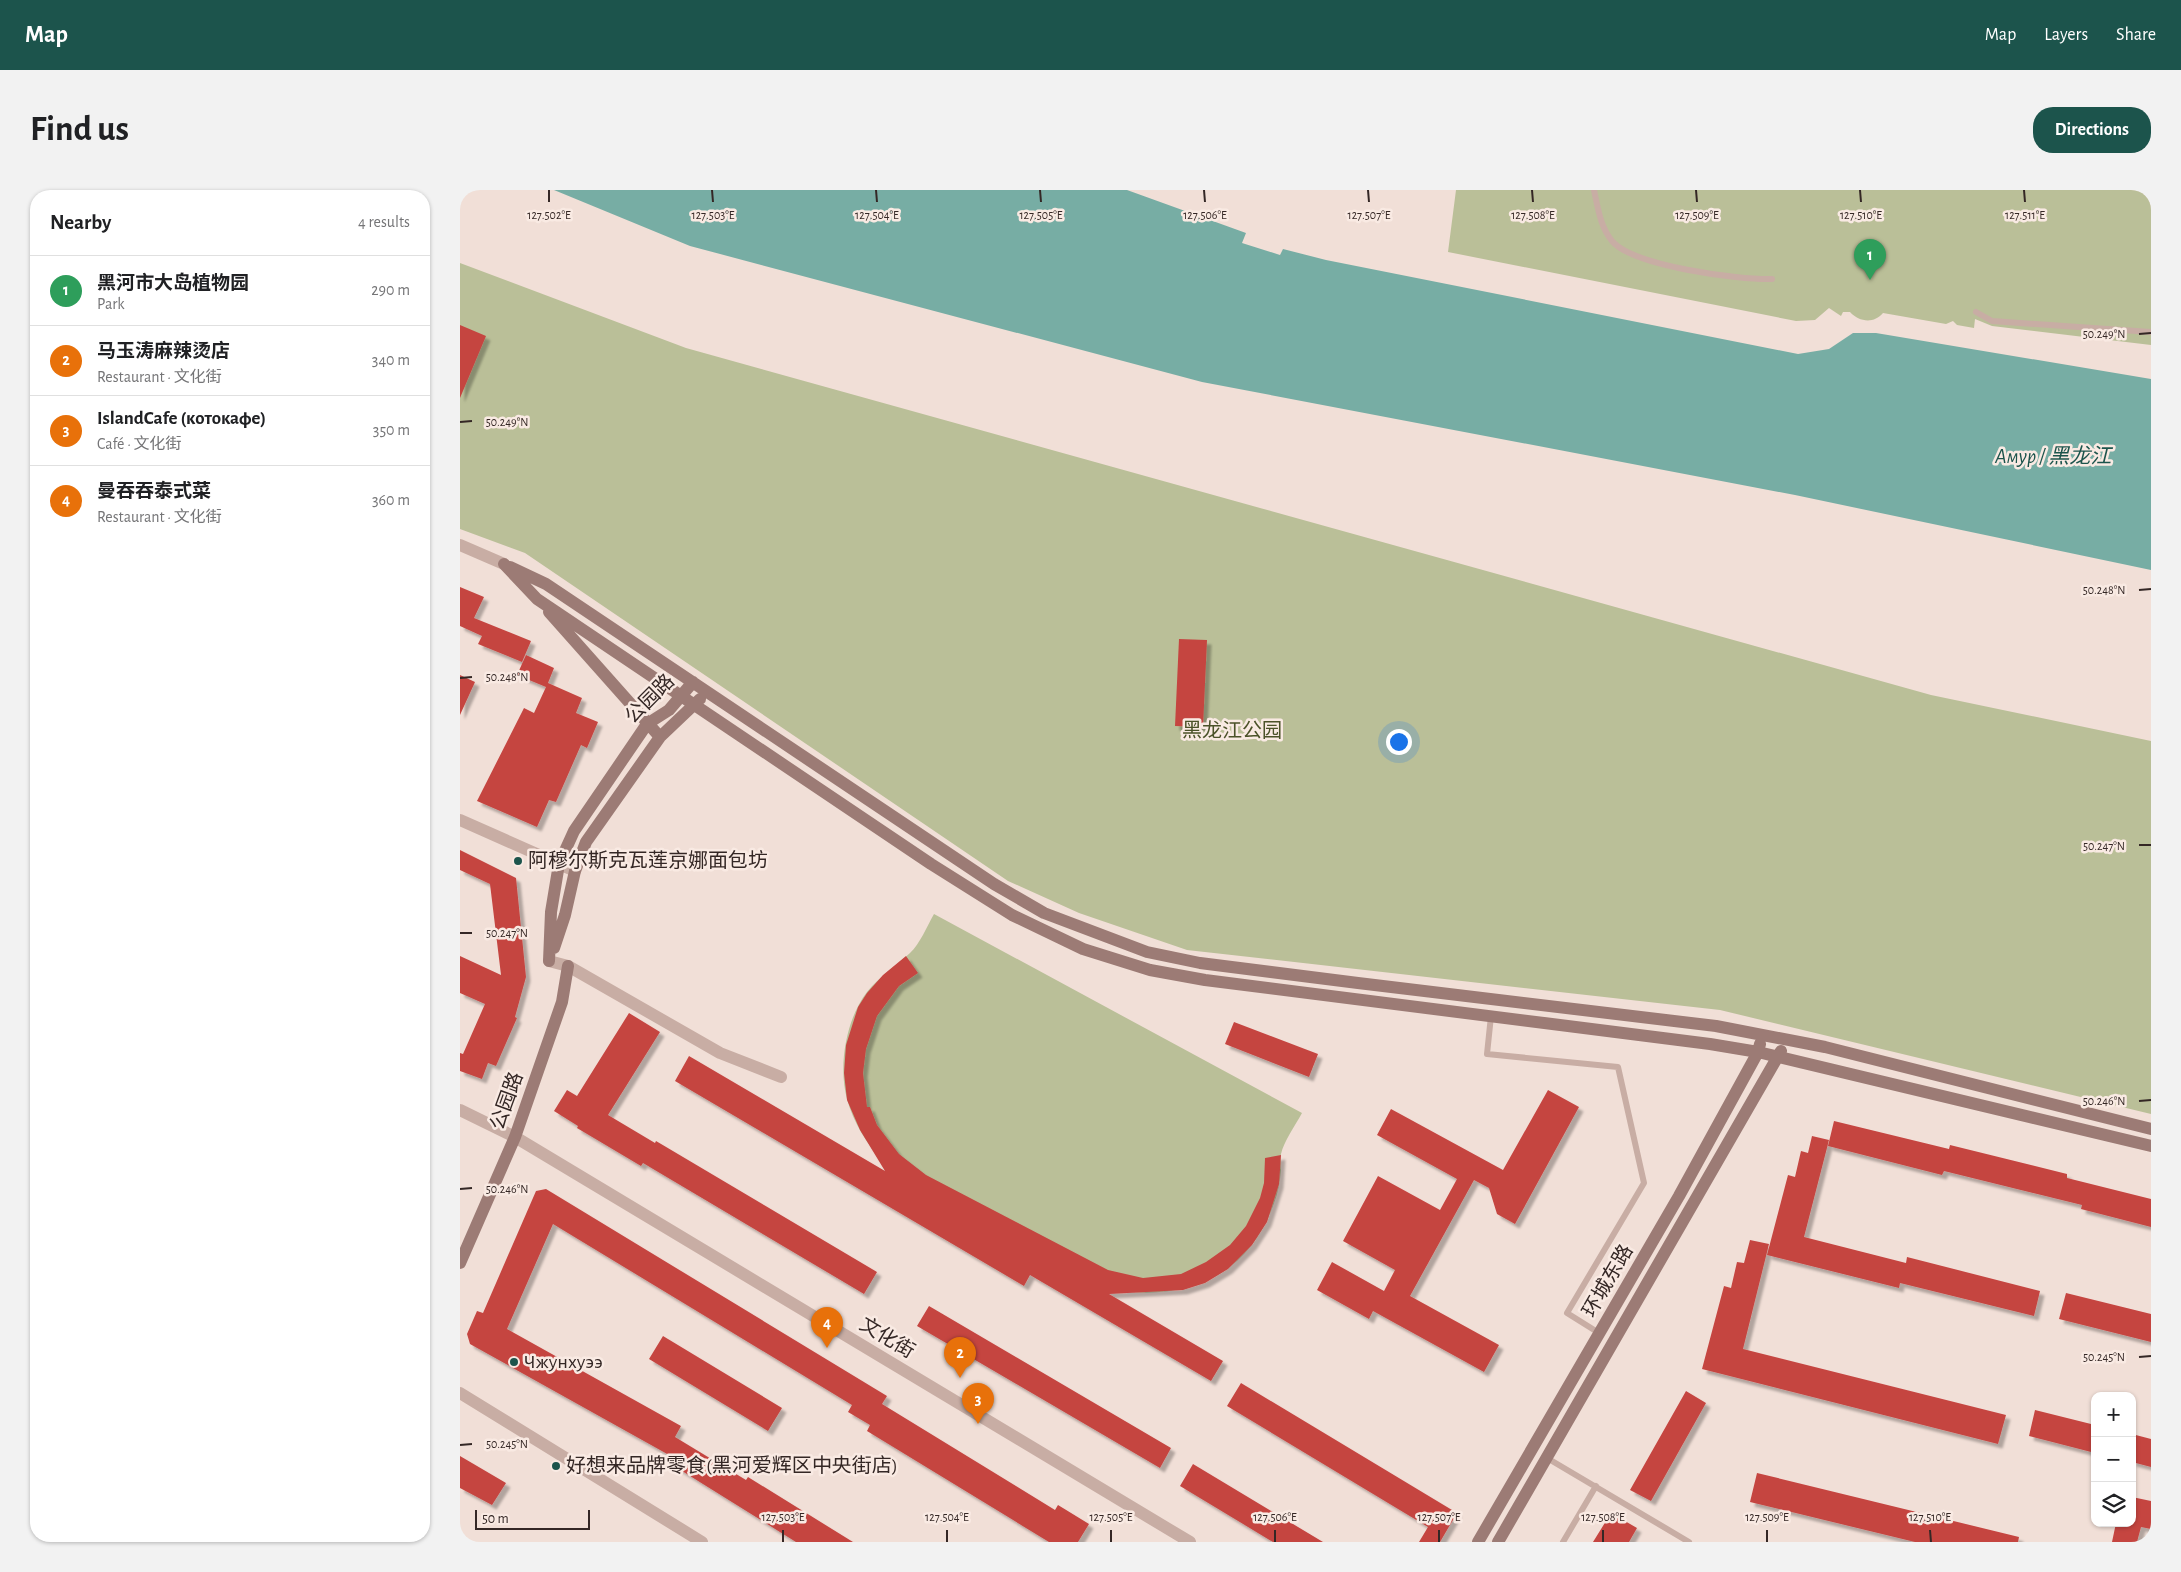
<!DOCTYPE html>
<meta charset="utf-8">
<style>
body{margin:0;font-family:"Alegreya Sans","Noto Sans SC",sans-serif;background:#f2f2f2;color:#202124}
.controls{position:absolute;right:15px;bottom:15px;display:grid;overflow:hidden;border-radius:10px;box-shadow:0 1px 4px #0004}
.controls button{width:45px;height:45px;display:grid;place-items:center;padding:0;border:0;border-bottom:1px solid #e0e0e0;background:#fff;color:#202124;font:25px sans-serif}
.scale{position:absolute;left:15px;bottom:12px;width:115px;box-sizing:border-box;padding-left:5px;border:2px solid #342725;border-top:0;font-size:14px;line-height:18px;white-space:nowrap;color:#342725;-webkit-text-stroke:4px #f9eae3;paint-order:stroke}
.you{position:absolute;left:938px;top:551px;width:18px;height:18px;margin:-12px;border:4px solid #fff;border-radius:50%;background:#1a73e8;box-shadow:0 0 0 8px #1a73e833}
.badge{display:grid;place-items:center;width:32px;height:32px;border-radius:50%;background:#1c544c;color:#fff;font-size:16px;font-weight:700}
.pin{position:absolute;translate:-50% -41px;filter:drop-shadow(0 1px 2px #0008)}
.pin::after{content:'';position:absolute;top:26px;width:18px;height:15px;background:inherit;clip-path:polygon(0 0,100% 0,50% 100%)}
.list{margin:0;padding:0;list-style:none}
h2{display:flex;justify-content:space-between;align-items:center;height:65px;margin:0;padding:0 20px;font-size:21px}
h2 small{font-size:16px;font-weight:400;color:#757577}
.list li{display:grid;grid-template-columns:32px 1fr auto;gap:15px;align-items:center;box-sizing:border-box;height:70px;padding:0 20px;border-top:1px solid #e0e0e0}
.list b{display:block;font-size:19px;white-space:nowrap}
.list p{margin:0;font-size:16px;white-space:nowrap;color:#757577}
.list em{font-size:16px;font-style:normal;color:#757577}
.icon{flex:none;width:28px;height:28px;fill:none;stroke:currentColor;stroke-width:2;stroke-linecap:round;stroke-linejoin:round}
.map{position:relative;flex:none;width:1691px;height:1352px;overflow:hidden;border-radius:20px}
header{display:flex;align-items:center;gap:30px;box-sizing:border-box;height:70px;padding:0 25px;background:#1c544c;color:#fff}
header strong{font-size:24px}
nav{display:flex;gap:28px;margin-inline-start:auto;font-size:18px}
.intro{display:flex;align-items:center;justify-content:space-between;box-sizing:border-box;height:120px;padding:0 30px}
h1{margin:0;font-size:35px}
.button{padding:12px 22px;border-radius:20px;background:#1c544c;color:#fff;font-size:18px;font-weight:700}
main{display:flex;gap:30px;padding:0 30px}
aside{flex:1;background:#fff;border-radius:20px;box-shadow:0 1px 4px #0004}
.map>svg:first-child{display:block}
.green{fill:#babf98}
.water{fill:#77ada4}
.building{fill:#c54541;filter:url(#shadow)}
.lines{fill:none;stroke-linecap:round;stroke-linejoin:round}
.lane{stroke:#c8ada4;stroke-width:6}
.street{stroke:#c8ada4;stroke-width:12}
.secondary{stroke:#9c7b75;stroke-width:12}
.ticks{fill:none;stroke:#342725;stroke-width:2}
.poi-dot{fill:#1c544c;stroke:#f9eae3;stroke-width:2}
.labels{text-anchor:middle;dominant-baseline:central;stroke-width:5;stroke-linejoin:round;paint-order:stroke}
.street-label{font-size:20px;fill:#342725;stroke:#f9eae3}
.park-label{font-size:20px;fill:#4b5229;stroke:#f9eae3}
.poi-label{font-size:20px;fill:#342725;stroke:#f9eae3;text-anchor:start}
.water-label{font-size:21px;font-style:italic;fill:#1c544c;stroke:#f9eae3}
.ticks-label{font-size:12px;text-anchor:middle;fill:#342725;stroke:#f9eae3;stroke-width:5;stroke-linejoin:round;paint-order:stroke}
</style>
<header>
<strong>Map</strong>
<nav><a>Map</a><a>Layers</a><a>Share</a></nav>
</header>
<div class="intro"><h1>Find us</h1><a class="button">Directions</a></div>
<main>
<aside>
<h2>Nearby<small>4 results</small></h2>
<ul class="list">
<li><span class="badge" style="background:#2e9e5b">1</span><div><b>黑河市大岛植物园</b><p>Park</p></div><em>290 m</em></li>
<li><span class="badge" style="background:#e8710a">2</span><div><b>马玉涛麻辣烫店</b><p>Restaurant · 文化街</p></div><em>340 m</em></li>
<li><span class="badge" style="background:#e8710a">3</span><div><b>IslandCafe (котокафе)</b><p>Café · 文化街</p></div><em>350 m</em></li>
<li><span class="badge" style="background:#e8710a">4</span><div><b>曼吞吞泰式菜</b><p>Restaurant · 文化街</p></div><em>360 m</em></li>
</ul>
</aside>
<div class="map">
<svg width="1691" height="1352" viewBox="0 0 1691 1352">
<defs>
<filter id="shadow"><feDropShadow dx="4.5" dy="4.5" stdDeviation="1" flood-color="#0004"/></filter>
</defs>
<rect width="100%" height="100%" fill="#f1dfd7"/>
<!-- green -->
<path class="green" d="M996 0H1691V155L1532 136 1515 129 1514 138 1497 135 1493 131 1486 134 1423 123C1414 134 1399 132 1390 122H1383L1381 126 1369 118 1355 130 1336 131 988 62Z
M0 73 226 158 1471 505 1691 551V924L1260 820 727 760 619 723 548 691 65 363 0 339Z
M474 724 842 923C835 936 824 951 821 964 820 969 821 975 821 980 820 991 818 1003 814 1013 789 1084 730 1110 659 1101L423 972C407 954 393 932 387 909 378 876 386 829 407 802 419 787 435 777 450 763 460 754 467 736 474 724Z"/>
<!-- water -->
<path class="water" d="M94 0H667L786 43 782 53 820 65 823 59 866 70 1338 164 1369 159 1393 143H1416L1691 189V380L1335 305 742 192 230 56Z"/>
<!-- building -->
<path class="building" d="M0 135 26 146 0 208Z
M0 397 24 407 14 428 71 451 62 472 18 454 22 446 0 436Z
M719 449 747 450 743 537 715 536Z
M66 465 94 478 88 493 122 508 116 523 138 532 127 558 121 555 96 612 89 610 77 637 17 611 64 518 74 523 86 497 57 485Z
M0 485 15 492 0 525Z
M0 660 56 688 66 787 55 827 57 828 36 876 28 873 22 889 0 881V863L3 864 25 814 0 803V766L41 785 30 694 0 680Z
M446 766 458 783 439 796 417 826 406 859 403 883 407 917H410L417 935 439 964 466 985 648 1080 683 1088 721 1084 746 1072 770 1055 786 1036 800 1008 804 993 805 968 821 965 819 994 807 1032 792 1055 768 1079 745 1093 723 1100 649 1104 763 1171 751 1191 570 1085 564 1096 215 891 229 866 425 981 400 940 387 910 384 883 386 855 398 817 407 803 423 785Z
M169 823 200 842 148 925 195 953 196 951 417 1082 404 1104 183 973 181 976 117 938 118 936 94 921 107 900 117 906Z
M774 832 858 864 849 887 765 854Z
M1088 900 1119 917 1055 1034 1037 1024 1029 998 1014 990 950 1106 1039 1155 1024 1182 913 1121 909 1129 857 1100 872 1072 924 1101 935 1080 883 1051 918 986 980 1020 997 989 917 945 931 919 1043 980Z
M1374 931 1489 959 1490 955 1607 984V988L1691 1009V1037L1621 1019 1622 1015 1484 981 1482 985 1368 956Z
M1352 946 1369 950 1344 1047 1446 1073 1447 1067 1580 1101 1574 1126 1440 1093 1439 1098 1307 1065 1328 985 1335 987 1341 961 1348 963Z
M86 999 427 1206 422 1214 595 1320 598 1315 629 1334 618 1352H589L407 1241 410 1235 388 1222 392 1215 93 1034 47 1139 221 1236 215 1247 286 1290 288 1287 393 1352H336L206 1271 209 1265 10 1154 7 1144 17 1121 23 1123 76 1001Z
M1290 1050 1309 1054 1283 1159 1546 1225 1538 1254 1242 1179 1264 1096 1271 1098 1277 1072 1284 1073Z
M1606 1103 1691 1124V1152L1599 1129Z
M469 1116 711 1258 700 1278 457 1136Z
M203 1146 322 1218 308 1241 189 1169Z
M781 1193 997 1323 980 1352H959L968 1337 767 1216Z
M1226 1201 1246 1213 1191 1311 1170 1300Z
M1575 1220 1635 1235V1263L1569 1246Z
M1672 1244 1691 1249V1277L1672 1272Z
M0 1266 46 1293 32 1315 0 1298Z
M733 1274 863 1352H813L720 1296Z
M1297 1283 1559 1347 1558 1352H1455L1290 1312Z
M1672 1307 1691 1311V1339L1681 1337 1677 1352H1652L1656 1333H1672Z
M1151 1323 1177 1338 1169 1352H1133Z"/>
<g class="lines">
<!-- lane -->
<path class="lane" d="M1134 0C1138 18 1140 36 1152 51 1173 76 1278 90 1312 89
M1516 122 1532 131 1691 142
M1031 826 1027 864 1158 877 1184 993 1107 1123 1139 1143
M1087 1268 1229 1352
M1103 1352 1136 1296"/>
<!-- street -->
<path class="street" d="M0 355 44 374
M0 630 115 681
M89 771 108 776 260 863 321 887
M0 920 55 947 730 1352
M0 1203 242 1352"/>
<!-- secondary -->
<path class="secondary" d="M44 374 77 409 471 674 552 725 623 759 690 780 745 790 1250 854 1298 862 1691 956
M50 377 86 394 534 694 584 723 687 762 740 773 898 793 1256 836 1365 857 1691 939
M89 422 200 547
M94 758 105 725 115 681 126 652 200 547 240 509
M89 771 91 722 99 674 114 641 187 534 209 520 233 492
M0 1073 55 947 102 812 108 776
M1018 1352 1219 1006 1298 862 1300 854
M1038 1352 1321 861"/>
</g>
<!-- ticks -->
<path class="ticks" d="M89 0V12M252 0 253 12M416 0 417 12M580 0 581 12M744 0 745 12M908 0 909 12M1072 0 1073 12M1236 0 1237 12M1400 0 1401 12M1564 0 1565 12M1679 144 1691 143M0 232 12 231M1679 400 1691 399M0 488 12 487M1679 655H1691M0 743H12M1679 911 1691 910M0 999 12 998M1679 1167 1691 1166M0 1255 12 1254M323 1340V1352M487 1340V1352M651 1340V1352M815 1340V1352M979 1340V1352M1143 1340V1352M1307 1340V1352M1470 1340 1471 1352"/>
<!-- markers -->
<g class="poi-dot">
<circle cx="58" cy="671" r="5"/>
<circle cx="54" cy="1172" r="5"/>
<circle cx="96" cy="1276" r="5"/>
</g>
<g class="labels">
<!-- street labels -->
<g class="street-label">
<text transform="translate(190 509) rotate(-45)">公园路</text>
<text transform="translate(47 911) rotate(-70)">公园路</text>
<text transform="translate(1148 1091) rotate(-60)">环城东路</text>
<text transform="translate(427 1148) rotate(31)">文化街</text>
</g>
<!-- park labels -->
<g class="park-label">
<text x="772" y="541">黑龙江公园</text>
</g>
<!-- poi labels -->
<g class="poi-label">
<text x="68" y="671">阿穆尔斯克瓦莲京娜面包坊</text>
<text x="64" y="1172">Чжунхуээ</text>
<text x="106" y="1276">好想来品牌零食(黑河爱辉区中央街店)</text>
</g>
<!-- water labels -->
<g class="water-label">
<text x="1593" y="266">Амур / 黑龙江</text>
</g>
</g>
<g class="ticks-label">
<text x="89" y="29">127.502°E</text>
<text x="253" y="29">127.503°E</text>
<text x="417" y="29">127.504°E</text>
<text x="581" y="29">127.505°E</text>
<text x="745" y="29">127.506°E</text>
<text x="909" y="29">127.507°E</text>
<text x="1073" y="29">127.508°E</text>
<text x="1237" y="29">127.509°E</text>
<text x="1401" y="29">127.510°E</text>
<text x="1565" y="29">127.511°E</text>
<text x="1644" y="148">50.249°N</text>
<text x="47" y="236">50.249°N</text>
<text x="1644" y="404">50.248°N</text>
<text x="47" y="491">50.248°N</text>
<text x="1644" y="660">50.247°N</text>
<text x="47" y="747">50.247°N</text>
<text x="1644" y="915">50.246°N</text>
<text x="47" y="1003">50.246°N</text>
<text x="1644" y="1171">50.245°N</text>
<text x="47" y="1258">50.245°N</text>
<text x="323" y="1331">127.503°E</text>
<text x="487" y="1331">127.504°E</text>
<text x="651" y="1331">127.505°E</text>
<text x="815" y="1331">127.506°E</text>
<text x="979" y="1331">127.507°E</text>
<text x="1143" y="1331">127.508°E</text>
<text x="1307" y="1331">127.509°E</text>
<text x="1470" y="1331">127.510°E</text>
</g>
</svg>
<div class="controls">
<button>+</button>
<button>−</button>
<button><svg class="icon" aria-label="layers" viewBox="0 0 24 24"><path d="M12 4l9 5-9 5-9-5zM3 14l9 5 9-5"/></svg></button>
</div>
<div class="scale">50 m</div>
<div class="you"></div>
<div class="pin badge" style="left:1410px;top:90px;background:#2e9e5b">1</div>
<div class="pin badge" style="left:500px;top:1188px;background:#e8710a">2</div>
<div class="pin badge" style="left:518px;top:1234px;background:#e8710a">3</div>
<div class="pin badge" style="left:367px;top:1158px;background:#e8710a">4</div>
</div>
</main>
